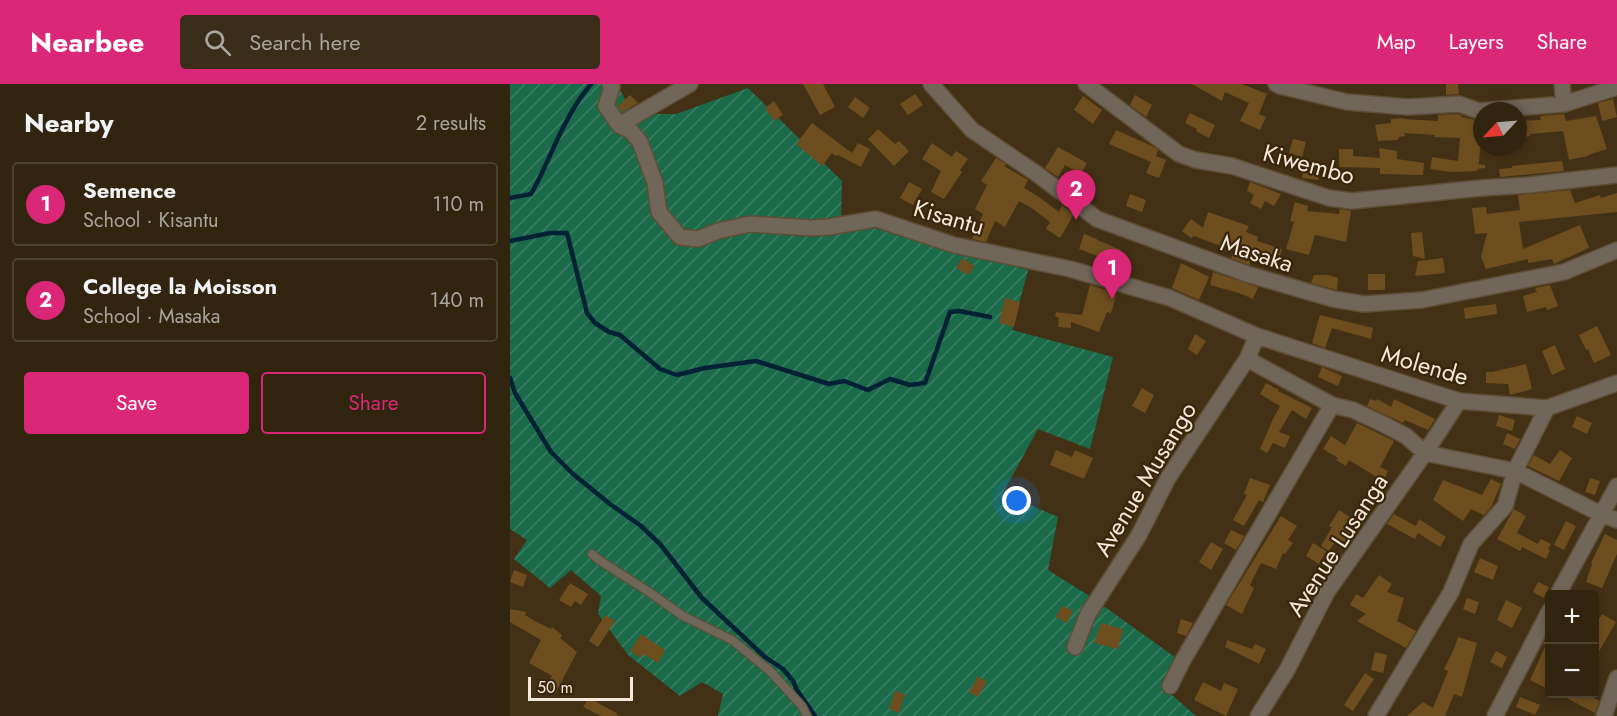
<!DOCTYPE html>
<meta charset="utf-8">
<style>
body{margin:0;font-family:Jost,sans-serif;background:#3a2d19;color:#f1f3f6}
.controls{position:absolute;right:18px;bottom:18px;display:grid;overflow:hidden;border-radius:6px;box-shadow:0 3px 9px #0003}
.controls button{width:54px;height:54px;display:grid;place-items:center;padding:0;border:0;border-bottom:2px solid #4d4230;background:#322510;color:#f1f3f6;font:30px sans-serif}
.compass{position:absolute;left:963px;top:18px;width:54px;height:54px;border-radius:50%;background:#322510;box-shadow:0 3px 9px #0003;rotate:244deg}
.scale{position:absolute;left:18px;bottom:15px;width:105px;box-sizing:border-box;padding-left:6px;border:3px solid #f5e9da;border-top:0;font-size:16px;line-height:21px;white-space:nowrap;color:#f5e9da;-webkit-text-stroke:4px #39260b;paint-order:stroke}
.you{position:absolute;left:507px;top:417px;width:21px;height:21px;margin:-15px;border:4px solid #fff;border-radius:50%;background:#1a73e8;box-shadow:0 0 0 9px #1a73e833}
.badge{display:grid;place-items:center;width:39px;height:39px;border-radius:50%;background:#db2777;color:#fff;font-size:20px;font-weight:700}
.pin{position:absolute;translate:-50% -50px;filter:drop-shadow(0 2px 3px #0008)}
.pin::after{content:'';position:absolute;top:32px;width:21px;height:18px;background:inherit;clip-path:polygon(0 0,100% 0,50% 100%)}
.list{margin:0;padding:0;list-style:none}
h2{display:flex;justify-content:space-between;align-items:center;height:78px;margin:0;padding:0 24px;font-size:26px}
h2 small{font-size:20px;font-weight:400;color:#a8a59f}
.list li{display:grid;grid-template-columns:39px 1fr auto;gap:18px;align-items:center;box-sizing:border-box;height:84px;margin:0 12px 12px;padding:0 12px;border:2px solid #4d4230;border-radius:6px}
.list b{display:block;font-size:22px;white-space:nowrap}
.list p{margin:0;font-size:20px;white-space:nowrap;color:#a8a59f}
.list em{font-size:20px;font-style:normal;color:#a8a59f}
.actions{display:flex;gap:12px;padding:18px 24px}
.actions a{flex:1;padding:14px 0;border:2px solid #db2777;border-radius:6px;text-align:center;font-size:21px;color:#db2777}
.actions .main{background:#db2777;color:#fff}
.icon{flex:none;width:33px;height:33px;fill:none;stroke:currentColor;stroke-width:2;stroke-linecap:round;stroke-linejoin:round}
.map{position:relative;flex:none;width:1107px;height:632px;overflow:hidden}
header{display:flex;align-items:center;gap:36px;box-sizing:border-box;height:84px;padding:0 30px;background:#db2777;color:#fff}
header strong{font-size:28px}
nav{display:flex;gap:33px;margin-inline-start:auto;font-size:21px}
.search{width:420px;height:54px;background:#3a2d19;display:flex;align-items:center;gap:15px;box-sizing:border-box;padding:0 21px;border-radius:6px;color:#a8a59f;font-size:22px}
main{display:flex}
aside{flex:1;background:#322510}
.map>svg:first-child{display:block}
.garden{fill:url(#garden-furrows)}
.lines{fill:none;stroke-linecap:round;stroke-linejoin:round}
.stream{stroke:#032134;stroke-width:4.5}
.building{fill:#6e4e1f}
.service-casing{stroke:#5f4e35;stroke-width:10}
.minor-casing{stroke:#5f4e35;stroke-width:18}
.service{stroke:#70665a;stroke-width:8}
.minor{stroke:#70665a;stroke-width:15}
.labels{text-anchor:middle;dominant-baseline:central;stroke-width:4.5;stroke-linejoin:round;paint-order:stroke}
.street-label{font-size:24px;fill:#f5e9da;stroke:#39260b}
</style>
<header>
<strong>Nearbee</strong>
<div class="search"><svg class="icon" aria-label="search" viewBox="0 0 24 24"><circle cx="10" cy="10" r="6"/><path d="M15 15l6 6"/></svg>Search here</div>
<nav><a>Map</a><a>Layers</a><a>Share</a></nav>
</header>
<main>
<aside>
<h2>Nearby<small>2 results</small></h2>
<ul class="list">
<li><span class="badge">1</span><div><b>Semence</b><p>School · Kisantu</p></div><em>110 m</em></li>
<li><span class="badge">2</span><div><b>College la Moisson</b><p>School · Masaka</p></div><em>140 m</em></li>
</ul>
<div class="actions"><a class="main">Save</a><a>Share</a></div>
</aside>
<div class="map">
<svg width="1107" height="632" viewBox="0 0 1107 632">
<defs>
<pattern id="garden-furrows" width="10" height="10" patternUnits="userSpaceOnUse" patternTransform="scale(1.5)"><rect width="10" height="10" fill="#1b6a4a"/><path d="M-1 1l2-2M0 10L10 0M9 11l2-2" fill="none" stroke="#3d7f64"/></pattern>
</defs>
<rect width="100%" height="100%" fill="#433115"/>
<!-- garden -->
<path class="garden" d="M0 0H107L123 30H166L238 4 332 97 331 135 518 186 502 246 603 273 580 365 528 345 493 409 548 433 538 486 581 513 669 576 655 605 686 632H208L213 610 192 598 170 612 118 571 88 530 91 512 61 486 40 504 4 475 17 456 0 445Z"/>
<g class="lines">
<!-- stream -->
<path class="stream" d="M0 114 21 110C37 82 47 51 64 24 69 15 75 8 81 0
M0 157 40 149H57L77 229 85 239 99 248 110 251 150 285 167 291 195 284 246 277 319 300 334 297 358 306 380 295 400 301 415 299 440 228 449 227 480 233
M0 294 5 309 41 368 63 390 100 420 131 442 150 460 192 514 255 573 273 585 283 597 287 606 305 632"/>
</g>
<!-- building -->
<path class="building" d="M293 0H313L325 23 310 31Z
M682 0H732L757 10 749 30 756 33 750 46 730 37 739 19 715 8 712 17Z
M936 0H948L949 10 936 11Z
M405 10 413 21 398 31 390 20Z
M120 11 128 19 112 28 108 22Z
M625 11 642 21 636 33 620 21Z
M573 12 592 26 583 40 564 26Z
M345 13 360 24 353 34 338 23Z
M1103 15 1107 33 1092 37 1088 19Z
M264 17 273 31 264 37 255 24Z
M680 29 705 41 699 54 686 47 687 45 675 39Z
M948 30 951 31V33L972 37 969 79 967 80 975 81V84L967 85V87L941 88 920 85 922 73 948 77 950 54 924 53 925 51 894 49 895 52 889 53 888 56 868 57 865 41 881 39V35L893 34V35L928 37V31Z
M1054 30 1056 37 1086 32 1097 65 1078 71V72L1059 76 1053 47 1020 50V52L1008 54V37L1031 36 1030 32Z
M302 39 342 69 348 59 360 65 351 83 328 71 326 72 322 69 312 82 286 60Z
M368 45 385 60 389 57 399 67 384 82 358 55Z
M606 46 642 62 648 66 646 72 656 76 649 94 636 89 641 78 599 60Z
M783 55 796 58 792 73 779 69Z
M422 59 442 73 446 67 458 75 450 86 452 88 434 115 421 108 431 87 412 75Z
M548 63 577 79 571 90 555 81 548 93 535 84Z
M869 64 887 67V75L914 79 913 91 870 90V84L829 83V65H843V72L870 74Z
M486 74 496 80 494 82 518 96 514 104 526 111 549 128 552 121 564 130 550 154 536 145 540 138 523 125 509 117 495 143 485 137 476 158 462 155 473 130 465 125 477 101 471 97Z
M795 76 810 78 808 96 792 94Z
M1052 77 1054 87 990 93 989 85 1002 84V82Z
M399 98 412 105 403 121 390 114Z
M740 98 771 110 764 122 755 117 751 125 740 119 744 111 737 107Z
M1060 106 1065 119 1090 111 1091 114 1107 109V128L1009 138 1013 165 1070 141 1079 164 1044 180 1042 175 1018 179V175L976 185 971 173 977 149 965 150 962 124 976 123 977 130 1010 126 1008 111Z
M620 110 636 116 632 128 616 122Z
M785 118 798 122 797 127 829 130 830 125 841 127 836 158 805 151 799 171 776 165 784 138 780 137Z
M698 128 739 142 736 148 748 153 747 157 772 165 767 183 742 174 739 181 721 174 724 167 684 152 681 154 672 147 681 135 693 144Z
M912 148 915 175 903 172 901 149Z
M574 150 587 155V156L611 166 606 179 569 165Z
M452 174 465 182 458 191 446 184Z
M933 174 935 189 905 192 908 177Z
M671 179 699 193 689 216 662 204Z
M703 188 748 203 743 215 729 209 700 201Z
M858 190H875V206H858Z
M804 191H818L828 194 827 206 801 199Z
M580 201 607 209 601 229 597 228 589 248 561 238V244L548 243 549 234 545 232 546 228 572 231Z
M1040 201 1048 222 1037 226 1036 223 1017 228 1013 212 1027 208 1025 204Z
M495 214 510 218 504 243 489 239Z
M986 220 987 230 955 235 954 224Z
M810 231 863 244 861 255 822 244 815 264 802 259Z
M1087 242 1101 271 1084 279 1078 265 1076 266 1069 251Z
M685 250 696 257 687 271 678 265Z
M1045 261 1055 285 1042 291 1032 267Z
M1016 280 1022 305 1000 311 998 300 976 299V288H982Z
M812 283 832 292 828 302 808 293Z
M756 299 769 306 768 307 802 324 796 335 782 326 769 348 780 352 775 364 763 359 757 369 750 365 763 335 770 322 750 310Z
M632 304 644 311 635 329 622 322Z
M860 315 866 317 867 315 881 323 884 315 925 335 918 346 895 336 893 339 857 322Z
M989 331 1005 336 1002 347 986 342Z
M1067 332 1082 339 1077 350 1062 343Z
M847 339 884 357 870 383 878 387 873 397 839 376 836 382 826 376 828 374 813 365 821 352 835 361Z
M997 349 1010 355 1005 365 993 360Z
M546 366 562 373 565 366 583 374 574 395 540 381Z
M1050 366 1062 374 1049 397 1018 382 1024 371 1040 380Z
M740 394 760 401 753 418 749 416 734 442 723 436 737 411 734 410Z
M1080 394 1090 397 1085 411 1075 408Z
M981 395 991 400 981 423 974 431 961 425 953 437 923 416 933 396 972 411Z
M1004 425 1016 432 1007 449 1028 460 1031 455 1041 460 1038 465 1040 466 1036 475 1012 463 1010 467 987 455Z
M829 426 840 433 834 443 841 447 833 462 825 458 819 467 811 462 822 443 819 442Z
M884 430 906 442 909 435 936 453 930 463 908 449 905 455 877 440Z
M771 432 787 442 778 456 783 459 775 470 773 469 766 485 751 479 740 501 744 504 732 530 716 521Z
M1056 437 1066 442 1054 466 1044 461Z
M721 446 734 452 726 466 714 459Z
M1095 450 1107 456V470L1092 504 1076 498 1082 480 1081 479Z
M701 458 713 465 701 486 689 478Z
M803 459 816 467 809 480 796 472Z
M970 474 988 482 983 496 964 488Z
M4 486 17 491 13 503 0 498Z
M869 491 882 500 877 508 894 514 887 537 906 547 896 564 847 537 856 530 840 521 846 510 853 514Z
M1028 498 1039 503 1034 514 1023 508Z
M60 499 78 510 71 521 65 517 61 523 49 516Z
M957 514 969 518 965 530 953 525Z
M996 516 1012 524 1002 544 987 536Z
M552 522 563 527 557 539 546 533Z
M0 525 16 528 15 531 23 536 41 545 42 543 52 551 50 554 67 568 45 610 35 604 42 592 19 579 31 556 0 538Z
M1092 530 1106 538 1084 576V543Z
M95 531 105 537 88 563 79 557Z
M671 535 683 539 676 552 667 549Z
M591 539 613 545 608 565 584 559Z
M131 550 155 566 148 579 133 570 131 574 120 567Z
M1039 550 1040 551V606L1020 596 1036 561 1033 560Z
M948 553 967 559 952 613 944 610 935 632H897L913 618 923 624 938 587 934 585 944 565Z
M717 556 742 565 745 560 756 565 749 580 715 563Z
M986 567 997 573 992 584 980 578Z
M865 568 877 571 873 589 861 586Z
M855 589 864 595 843 627 834 621Z
M468 592 477 598 468 613 459 608Z
M693 598 711 607 714 599 728 605 716 632 684 616Z
M385 607 395 610 389 629 379 625Z
M1047 609H1075L1089 617 1085 629Z
M1010 613 1030 621 1025 631 1006 623Z
M79 614 108 630 107 632H91L73 623Z"/>
<g class="lines">
<!-- service casing -->
<g class="service-casing">
<path id="service" d="M82 470 89 476 139 508 173 532 222 556 260 587 292 622 297 632"/>
</g>
<!-- minor casing -->
<g class="minor-casing">
<path id="minor" d="M100 0 102 3 96 22 109 41 121 47 130 58 145 99 149 128 170 153 188 155 208 147 240 140 302 144 318 143 366 135 444 161 560 185 660 214 747 252 949 317 1037 324 1107 299
M421 0 462 46 527 90 587 135 737 190 823 215 854 220 912 216 1054 188 1107 166
M576 0 669 70 686 76 722 82 819 114 842 117 971 104 1019 101 1107 91
M766 0 770 2 837 18 898 23 949 20 969 27 1054 20 1107 3
M1052 0 1054 20
M109 41 180 0
M737 275 822 321 843 326 873 340 896 352 915 369 1005 387 1091 430 1107 436
M1048 510 1107 402
M565 563 578 530 629 451 658 394 737 275 747 252
M660 602 673 576 822 321
M748 632 777 586 817 508 915 369 949 317
M866 632 941 508 961 460 995 422 1005 387 1037 324
M985 632 1040 526
M1094 632 1107 594"/>
</g>
<!-- service -->
<use href="#service" class="service"/>
<!-- minor -->
<use href="#minor" class="minor"/>
</g>
<g class="labels">
<!-- street labels -->
<g class="street-label">
<text transform="translate(799 80) rotate(15)">Kiwembo</text>
<text transform="translate(439 133) rotate(16)">Kisantu</text>
<text transform="translate(747 169) rotate(18)">Masaka</text>
<text transform="translate(915 281) rotate(16)">Molende</text>
<text transform="translate(635 395) rotate(-59)">Avenue Musango</text>
<text transform="translate(827 461) rotate(-57)">Avenue Lusanga</text>
</g>
</g>
</svg>
<div class="controls">
<button>+</button>
<button>−</button>
</div>
<svg class="compass" viewBox="-18 -18 36 36"><path d="M0-13l5 13h-10z" fill="#e53935"/><path d="M0 13l5-13h-10z" fill="#a8a59f"/></svg>
<div class="scale">50 m</div>
<div class="you"></div>
<div class="pin badge" style="left:602px;top:215px">1</div>
<div class="pin badge" style="left:566px;top:136px">2</div>
</div>
</main>
